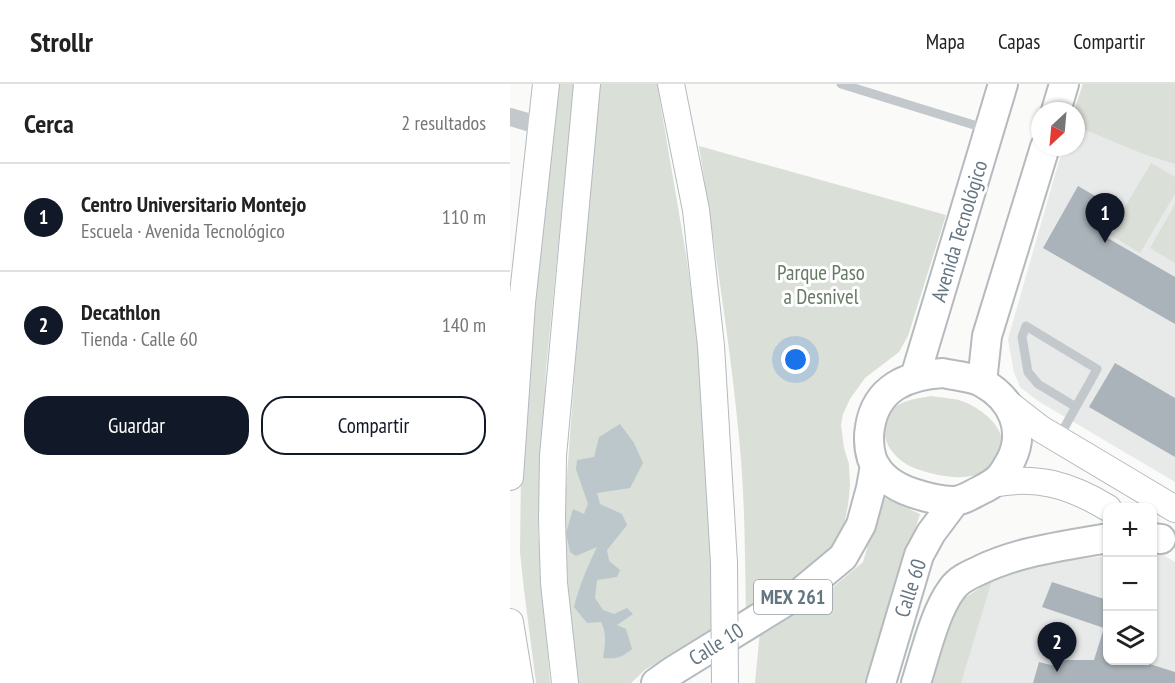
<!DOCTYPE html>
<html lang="es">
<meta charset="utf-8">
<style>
body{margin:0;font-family:"PT Sans Narrow",sans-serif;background:#f2f2f2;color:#222}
.controls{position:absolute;right:18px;bottom:18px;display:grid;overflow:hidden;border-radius:12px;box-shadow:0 2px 4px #0004}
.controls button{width:54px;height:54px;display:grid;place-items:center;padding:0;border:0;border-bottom:2px solid #e0e0e0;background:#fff;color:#222;font:30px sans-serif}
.compass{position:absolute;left:521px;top:18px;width:54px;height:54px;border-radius:50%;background:#fff;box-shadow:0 2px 4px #0004;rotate:206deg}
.you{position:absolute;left:286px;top:276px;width:21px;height:21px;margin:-15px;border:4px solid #fff;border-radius:50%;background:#1a73e8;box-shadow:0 0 0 9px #1a73e833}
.badge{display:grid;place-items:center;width:39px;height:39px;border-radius:50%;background:#111827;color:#fff;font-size:20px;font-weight:700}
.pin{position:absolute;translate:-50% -50px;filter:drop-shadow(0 2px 3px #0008)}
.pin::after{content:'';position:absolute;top:32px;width:21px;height:18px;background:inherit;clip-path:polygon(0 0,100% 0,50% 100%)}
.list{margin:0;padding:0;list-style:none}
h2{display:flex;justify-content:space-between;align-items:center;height:78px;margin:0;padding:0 24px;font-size:26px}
h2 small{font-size:20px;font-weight:400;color:#767676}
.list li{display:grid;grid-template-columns:39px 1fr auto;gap:18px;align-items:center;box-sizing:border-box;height:108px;padding:0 24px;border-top:2px solid #e0e0e0}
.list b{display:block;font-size:22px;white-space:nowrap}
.list p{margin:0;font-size:20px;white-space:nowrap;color:#767676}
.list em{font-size:20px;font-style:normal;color:#767676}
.actions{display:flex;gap:12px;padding:18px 24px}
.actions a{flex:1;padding:14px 0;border:2px solid #111827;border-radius:24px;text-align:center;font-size:21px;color:#111827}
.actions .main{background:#111827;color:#fff}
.icon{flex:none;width:33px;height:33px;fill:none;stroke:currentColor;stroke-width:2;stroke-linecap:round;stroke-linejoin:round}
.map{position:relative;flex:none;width:665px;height:599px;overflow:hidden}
header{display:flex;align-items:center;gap:36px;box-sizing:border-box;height:84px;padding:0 30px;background:#fff;border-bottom:2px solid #e0e0e0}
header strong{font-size:28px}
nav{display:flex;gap:33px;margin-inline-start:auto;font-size:21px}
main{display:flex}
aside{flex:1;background:#fff}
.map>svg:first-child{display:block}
.built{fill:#e8e9e9}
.green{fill:#dadfd7}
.water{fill:#bbc7cb}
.building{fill:#aab3b9}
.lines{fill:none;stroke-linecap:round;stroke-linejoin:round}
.secondary-casing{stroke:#b3babf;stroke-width:28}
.primary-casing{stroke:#b5babe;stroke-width:32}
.lane{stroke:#c3c8cc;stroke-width:9}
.street{stroke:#c3c8cc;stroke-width:18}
.secondary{stroke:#fff;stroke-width:26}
.primary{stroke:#fff;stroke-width:28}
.secondary-bridge-casing{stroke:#b3babf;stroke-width:28;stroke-linecap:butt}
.secondary-bridge{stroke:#fff;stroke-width:26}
.labels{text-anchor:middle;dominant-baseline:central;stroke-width:6;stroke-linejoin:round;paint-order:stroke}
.shield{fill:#fff;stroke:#939fa8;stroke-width:1.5}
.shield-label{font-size:20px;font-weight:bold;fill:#657683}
.street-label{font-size:21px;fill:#657683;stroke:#fff}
.park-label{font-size:21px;fill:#687a64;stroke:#fff}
</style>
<header>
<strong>Strollr</strong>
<nav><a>Mapa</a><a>Capas</a><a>Compartir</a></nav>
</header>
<main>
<aside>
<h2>Cerca<small>2 resultados</small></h2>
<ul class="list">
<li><span class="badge">1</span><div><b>Centro Universitario Montejo</b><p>Escuela · Avenida Tecnológico</p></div><em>110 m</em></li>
<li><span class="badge">2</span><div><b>Decathlon</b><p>Tienda · Calle 60</p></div><em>140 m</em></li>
</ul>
<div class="actions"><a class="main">Guardar</a><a>Compartir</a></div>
</aside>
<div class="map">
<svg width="665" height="599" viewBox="0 0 665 599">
<rect width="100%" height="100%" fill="#fafaf8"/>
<!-- built -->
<path class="built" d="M573 0H665V398L528 317 510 303 504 288 498 255 553 63H566V27H564Z
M643 467H646L665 478V599H448L482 493 511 482 597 472 598 576H642Z"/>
<!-- green -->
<path class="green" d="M45 0H64L36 286 28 447 40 599H26L14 506 10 468 11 387 32 145Z
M90 0H147L176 170 197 327 204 548 136 585 121 599H69L60 532 55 451V418L69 232Z
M573 0H665V80L636 71 566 42V27H564Z
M189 62 436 131 398 252 389 268 355 294 340 315 333 330 331 341 334 364 339 380 340 402 338 421 333 447 326 461 305 482 236 531C235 479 235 427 231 375 222 270 205 167 189 62Z
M641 79 665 93V110L630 169 599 150Z
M665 120V179L640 164Z
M421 312C433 314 446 314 457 319 479 329 506 354 484 378 479 384 473 388 465 391 450 395 435 393 420 389 403 385 388 378 379 363 370 348 374 328 390 320 399 315 411 314 421 312Z
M372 413 410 430 356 599H245L250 547 302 521 353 478Z
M482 496 451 599H419L439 533 450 517Z"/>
<!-- water -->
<path class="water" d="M110 340 124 359 133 379 120 404 87 409 90 420 112 430 117 441 97 466 99 477 110 486 107 493 87 496 85 514 93 526 104 530 117 524 123 530 107 541 116 545 122 565C111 574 107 575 93 574 95 562 97 549 91 538L77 539 64 523C69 502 78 482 87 463L66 472 60 468 56 449 63 425 74 430 78 420 66 385 67 376 84 373 89 353Z"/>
<!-- building -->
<path class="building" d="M568 102 609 126 594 152 665 193V240L533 164Z
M605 279 665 314V373L579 323Z
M542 498 597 516V576H627L665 588V599H523L529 578 545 582 546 576H584L594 544 532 523Z"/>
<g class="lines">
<!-- secondary casing -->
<g class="secondary-casing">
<path id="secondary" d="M161 0 186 126 201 262 214 479
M496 318 531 345 665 425
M0 393 12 219 36 0
M482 400C527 391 560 401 598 424
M0 538 10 599
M55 599 44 499 42 435 43 372 77 0"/>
</g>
<!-- primary casing -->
<g class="primary-casing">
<path id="primary" d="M546 27 554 0
M433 289C445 292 464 293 473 299 502 315 516 346 501 376 498 381 495 387 491 392 485 399 477 403 469 407 461 411 452 417 443 417 430 417 415 413 403 409 385 403 369 393 362 375 359 365 358 354 360 343 366 304 397 291 433 289Z
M405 293 493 0
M472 298 477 252 535 63
M642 454 651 455
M146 599 163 587 291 508 333 473 351 441 361 404 365 381
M371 599 409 471 421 449 445 417
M406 599C415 571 425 527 442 505 448 496 459 491 468 487 508 467 554 462 598 454"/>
</g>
<!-- lane -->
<path class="lane" d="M331 0 477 45
M549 354C561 330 575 308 587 285L516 242 512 253 518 288 528 300 566 323"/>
<!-- street -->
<path class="street" d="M0 33 31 42"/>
<!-- secondary -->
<use href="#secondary" class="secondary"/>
<!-- primary -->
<use href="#primary" class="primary"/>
<!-- secondary-bridge casing -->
<g class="secondary-bridge-casing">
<path id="secondary-bridge" d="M214 479 215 599"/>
</g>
<!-- secondary-bridge -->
<use href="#secondary-bridge" class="secondary-bridge"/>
</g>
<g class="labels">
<!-- shield labels -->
<rect class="shield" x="244" y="496" width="78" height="34" rx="4.5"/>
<g class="shield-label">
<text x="283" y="513">MEX 261</text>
</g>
<!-- street labels -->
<g class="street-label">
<text transform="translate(449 147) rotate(-73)">Avenida Tecnológico</text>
<text transform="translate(400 504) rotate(-72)">Calle 60</text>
<text transform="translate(206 560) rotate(-32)">Calle 10</text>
</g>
<!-- park labels -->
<g class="park-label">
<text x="311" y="188">Parque Paso<tspan x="311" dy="24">a Desnivel</tspan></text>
</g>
</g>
</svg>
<div class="controls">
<button>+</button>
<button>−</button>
<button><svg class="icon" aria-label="layers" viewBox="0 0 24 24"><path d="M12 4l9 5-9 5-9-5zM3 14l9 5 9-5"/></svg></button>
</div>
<svg class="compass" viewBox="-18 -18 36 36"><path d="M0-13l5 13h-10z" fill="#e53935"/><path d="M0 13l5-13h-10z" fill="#767676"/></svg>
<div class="you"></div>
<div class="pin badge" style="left:595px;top:159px">1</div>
<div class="pin badge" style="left:547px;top:588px">2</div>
</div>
</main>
